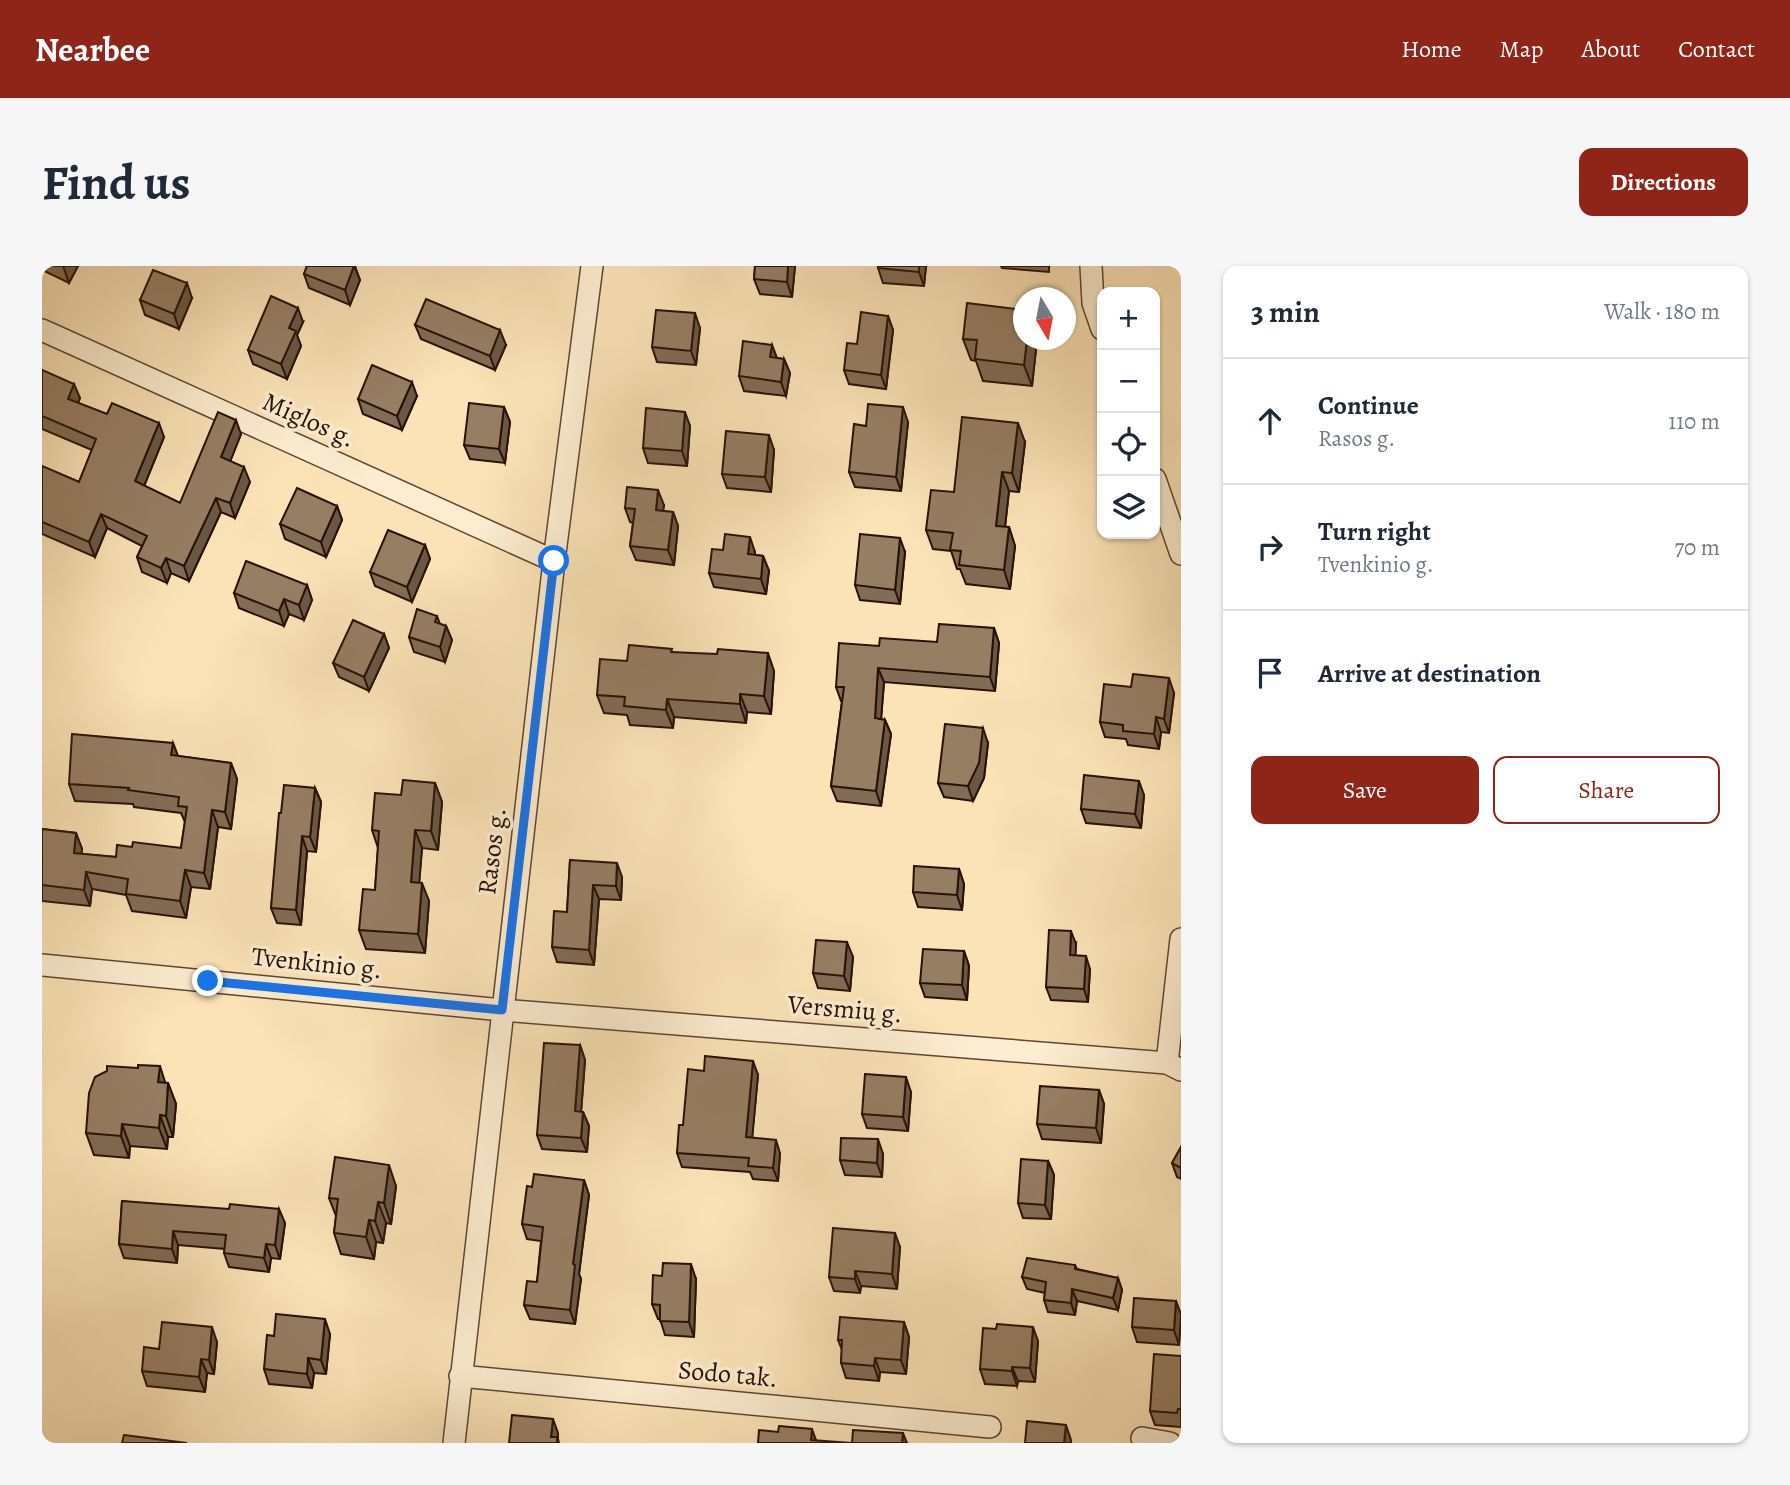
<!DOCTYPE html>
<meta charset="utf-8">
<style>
body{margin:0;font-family:Alegreya,serif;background:#f6f6f7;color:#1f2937}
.controls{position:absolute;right:21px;top:21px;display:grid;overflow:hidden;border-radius:14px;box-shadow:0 2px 5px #0004}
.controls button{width:63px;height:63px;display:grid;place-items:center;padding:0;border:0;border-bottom:2px solid #e0e1e3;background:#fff;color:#1f2937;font:35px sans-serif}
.compass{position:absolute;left:971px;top:21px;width:63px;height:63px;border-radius:50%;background:#fff;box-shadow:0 2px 5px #0004;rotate:170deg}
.stop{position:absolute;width:21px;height:21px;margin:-16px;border:5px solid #1a73e8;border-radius:50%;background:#fff}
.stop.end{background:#1a73e8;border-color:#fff;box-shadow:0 2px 7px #0008}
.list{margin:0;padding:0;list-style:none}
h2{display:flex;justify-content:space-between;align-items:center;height:91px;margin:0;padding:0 28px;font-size:30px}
h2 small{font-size:23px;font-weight:400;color:#747a83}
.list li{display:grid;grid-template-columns:46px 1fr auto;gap:21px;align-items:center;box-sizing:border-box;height:126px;padding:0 28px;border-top:2px solid #e0e1e3}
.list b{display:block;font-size:26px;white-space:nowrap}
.list p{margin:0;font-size:23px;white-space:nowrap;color:#747a83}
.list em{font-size:23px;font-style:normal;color:#747a83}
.actions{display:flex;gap:14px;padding:21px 28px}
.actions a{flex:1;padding:16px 0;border:2px solid #8f2418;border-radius:14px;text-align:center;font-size:24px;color:#8f2418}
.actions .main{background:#8f2418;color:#fff}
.icon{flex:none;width:38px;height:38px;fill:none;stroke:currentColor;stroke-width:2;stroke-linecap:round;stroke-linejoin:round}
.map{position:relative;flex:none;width:1139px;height:1177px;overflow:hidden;border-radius:14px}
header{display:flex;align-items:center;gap:42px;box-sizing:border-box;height:98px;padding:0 35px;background:#8f2418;color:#fff}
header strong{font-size:33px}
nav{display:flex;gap:38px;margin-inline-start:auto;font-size:24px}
.intro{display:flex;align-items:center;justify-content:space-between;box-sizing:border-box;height:168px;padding:0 42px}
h1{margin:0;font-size:49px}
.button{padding:18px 32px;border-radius:14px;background:#8f2418;color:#fff;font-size:24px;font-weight:700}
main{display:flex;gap:42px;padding:0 42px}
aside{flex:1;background:#fff;border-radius:14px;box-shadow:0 2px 5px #0004}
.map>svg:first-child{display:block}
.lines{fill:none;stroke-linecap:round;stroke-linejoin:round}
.street-casing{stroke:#5e4633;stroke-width:24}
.street{stroke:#fcedd0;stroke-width:21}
.wall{fill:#816c55;stroke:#291107;stroke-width:2}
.shaded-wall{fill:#695845;stroke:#291107;stroke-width:2}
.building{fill:#967e63;stroke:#291107;stroke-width:2}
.route{stroke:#1a73e8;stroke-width:9}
.labels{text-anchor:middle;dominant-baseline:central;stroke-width:7;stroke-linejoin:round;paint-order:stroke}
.street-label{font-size:26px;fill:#291107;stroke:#fcedd0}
</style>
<header>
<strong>Nearbee</strong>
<nav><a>Home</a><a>Map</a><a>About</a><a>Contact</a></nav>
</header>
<div class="intro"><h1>Find us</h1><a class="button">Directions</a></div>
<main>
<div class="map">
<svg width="1139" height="1177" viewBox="0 0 1139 1177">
<rect width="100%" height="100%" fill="#fbe3b7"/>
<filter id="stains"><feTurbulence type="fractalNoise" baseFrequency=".00286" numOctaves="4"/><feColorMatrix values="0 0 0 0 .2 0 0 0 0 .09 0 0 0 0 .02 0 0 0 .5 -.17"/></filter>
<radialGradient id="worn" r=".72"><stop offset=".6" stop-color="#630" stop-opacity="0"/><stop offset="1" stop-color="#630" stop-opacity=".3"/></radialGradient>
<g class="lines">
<!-- street casing -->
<g class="street-casing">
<path id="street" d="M1049 0 1051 37 1060 63
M0 64 512 295
M1113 213 1139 288
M0 699 460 744 1125 797 1139 804
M1125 797 1139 673
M418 1110 948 1161
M1100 1172 1128 1177
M412 1177 512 295 550 0"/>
</g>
<!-- street -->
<use href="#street" class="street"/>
</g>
<!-- wall -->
<path class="wall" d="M0 0H36L27 17 0 4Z
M265 0H313L318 14 308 39 267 22 262 8Z
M713 0H753L750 31 718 28 712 13Z
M884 0 882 20 841 17 836 2Z
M959 0H1007V6L960 2Z
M150 32 137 63 103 49 98 34Z
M846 50 851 64 844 123 807 118 802 104 815 78Z
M261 56 255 69 259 80 245 113 211 98 206 84Z
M373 59 464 79 453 104 379 73Z
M658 62 654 99 615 96 610 81Z
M921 73 995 74 990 120 941 115 934 95 929 94Z
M730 79 735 92 742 93 748 107 744 130 702 125 697 110Z
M0 104 38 132 36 137 122 171 102 220 138 237 199 168 188 195 208 216 193 252 179 246 147 315 129 307 125 317 100 306 95 291 100 280 65 262 53 291 0 268V200L37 216 50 184 0 163Z
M375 130 360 164 321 148 316 133Z
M462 141 468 156 463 197 428 193 422 179Z
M866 156 859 225 813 221 807 206 824 160Z
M648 160 645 200 606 197 601 182Z
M983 176 977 226 967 225 963 261H967L973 280 968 323 924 318 918 303H915L909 285 891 283 884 264 912 226Z
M732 184 729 226 685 222 680 208Z
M622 239 621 245 631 246 636 260 632 299 594 294 588 280 591 257 588 256 583 242Z
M295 240 300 254 284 291 243 273 238 258Z
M383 279 388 293 370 336 333 320 328 306Z
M713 286V289L721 290 727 305 724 328 672 321 667 307Z
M863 286 858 338 818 334 813 319Z
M265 319 270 334 262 354 247 348 242 360 197 342 192 327Z
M395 350 398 358 404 360 410 374 403 396 372 386 367 371Z
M952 362 957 377 953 425 842 416 839 453 843 454 849 468 839 540 795 535 789 520 800 435H799L794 421 837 380 895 376Z
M342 368 347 382 327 425 297 411 291 397Z
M631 386 732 405 729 448 705 446 704 457 632 451 631 462 588 459 585 449 562 447 555 429 585 395Z
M1132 427 1127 467 1119 466 1117 483 1086 479 1084 473 1063 471 1058 456Z
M131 477 136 490 189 497 195 513 189 563 176 561 168 623 149 621 144 652 90 645 84 629 50 623 48 640 0 635V563L34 567 40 583 39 588 74 591 90 581 139 582 143 556 139 547 92 541 91 538 33 535 27 518Z
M946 477 942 512 931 535 902 531 896 517Z
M393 517 400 536 396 584 380 582 377 616 387 635 383 687 324 683 317 664 333 624 336 582 330 564 359 529Z
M273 522 279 536 274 586 265 585 259 659 235 657 229 642 239 547Z
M1102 529 1099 562 1044 557 1039 543Z
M528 594 580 611 579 634 557 633 552 699 515 696 510 681 525 646Z
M917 603 922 618 920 644 876 641 871 626Z
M1034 678 1033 689 1048 703 1046 736 1009 734 1004 721Z
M922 685 927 700 925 734 883 731 878 717Z
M811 691 808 725 776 722 771 707Z
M538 779 543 794 539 846H541L547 860 545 886 500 883 495 869Z
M716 809 710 872 738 887 736 915 711 913 708 906 640 901 635 887 641 859Z
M124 817H126L134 838 131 871H126L125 883 88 880 87 892 52 889 44 867Z
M1057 824 1062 838 1059 877 1000 873 995 858Z
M869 826 866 865 825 862 820 848Z
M1139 881V913L1135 911 1130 897Z
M841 888 840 911 803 909 798 894Z
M1006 895 1012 909 1009 953 981 952 976 937Z
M542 914 547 929 537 1008 539 1013 533 1058 488 1053 482 1039 495 1016 499 975 485 973 480 958 490 921Z
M354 920 349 958 344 957 341 977 334 976 332 993 299 988 292 967 294 950 287 932Z
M80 935 243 957 238 993 229 992 227 1006 187 1001 182 987 183 983 136 979 135 997 82 992 77 978Z
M858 981 855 1023 819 1020 818 1027 792 1025 787 1011Z
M1033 999 1035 1003 1076 1012 1080 1024 1076 1044 1035 1035 1033 1049 1006 1046 1002 1034 1003 1027 985 1023 980 1011Z
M654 1013 652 1071 623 1069 618 1053H616L610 1038Z
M1134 1035 1139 1049 1137 1079 1095 1076 1090 1061Z
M862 1056 867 1071 864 1108 838 1106 837 1115 804 1112 799 1097 800 1084 796 1074Z
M954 1063 996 1075 993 1116 976 1115 975 1120 943 1118 938 1103Z
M288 1068 284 1108 272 1107 270 1122 227 1118 222 1103 232 1070Z
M175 1076 172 1108 165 1107 163 1126 105 1120 100 1105 117 1083Z
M1139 1090V1161L1113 1159 1108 1145Z"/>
<!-- shaded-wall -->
<path class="shaded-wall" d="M21 0H36L27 17Z
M312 0 318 14 308 39 303 24Z
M746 0H753L750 31 745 16Z
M877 0H884L882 20 877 6Z
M145 17 150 32 137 63 132 48Z
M256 42 261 56 255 69 259 80 245 113 239 98 247 62Z
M653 47 658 62 654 99 649 85Z
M846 50 851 64 844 123 839 109Z
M458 64 464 79 453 104 448 90Z
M985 74H995L990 120 982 99Z
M730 79 735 93 728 91Z
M742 93 748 107 744 130 739 116Z
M370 116 375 130 360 164 355 150Z
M32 118 38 132 31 148 26 133Z
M462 141 468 156 463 197 457 183Z
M861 141 866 156 859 225 854 211Z
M643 146 648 160 645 200 640 185Z
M194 154 199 168 184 206 179 191Z
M117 157 122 171 98 230 93 215Z
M976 157 983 176 977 226 970 207Z
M727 169 732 184 729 226 723 211Z
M202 201 208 216 193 252 188 237Z
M960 206 967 225 961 279 954 260Z
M616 224 622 239 619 258 614 244Z
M174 232 179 246 147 315 142 300Z
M295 240 300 254 284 291 279 276Z
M631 246 636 260 632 299 626 284Z
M59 248 65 262 53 291 47 276Z
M967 261 973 280 968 323 962 304Z
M708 271 713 286 711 303 706 288Z
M858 272 863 286 858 338 853 324Z
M383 279 388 293 370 336 365 321Z
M721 290 727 305 724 328 719 313Z
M124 292 129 307 125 317 119 302Z
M265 319 270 334 262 354 257 339Z
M242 333 247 348 242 360 237 345Z
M404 360 410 374 403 396 398 381Z
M952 362 957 377 953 425 948 411Z
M342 368 347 382 327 425 322 411Z
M726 387 732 405 729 448 722 430Z
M836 402 842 416 838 467 833 452Z
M1127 412 1132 427 1127 467 1122 453Z
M698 428 705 446 704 457 698 438Z
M625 433 632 451 631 462 624 444Z
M1114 451 1119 466 1117 483 1112 468Z
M843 454 849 468 839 540 834 525Z
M941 462 946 477 942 512 931 535 926 520Z
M131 477 137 493 129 489Z
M189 497 195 513 189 563 183 546Z
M1097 515 1102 529 1099 562 1093 548Z
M393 517 400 536 396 584 389 565Z
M273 522 279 536 274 586 268 571Z
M170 544 176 561 168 623 162 607Z
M373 564 380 582 376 634 369 616Z
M34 567 40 583 38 604 32 587Z
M260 570 265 585 259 659 254 644Z
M575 597 580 611 579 634 574 620Z
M917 603 922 618 920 644 915 629Z
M143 604 149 621 144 652 138 635Z
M44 606 50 623 48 640 42 624Z
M380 617 387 635 383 687 376 668Z
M551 619 557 633 552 699 547 684Z
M1029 665 1034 678 1033 702 1028 689Z
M805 676 811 691 808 725 802 710Z
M922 685 927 700 925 734 920 719Z
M1044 690 1048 703 1046 736 1042 723Z
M538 779 543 794 538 860 533 845Z
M711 795 716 809 709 885 704 871Z
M118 800 125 822 116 816Z
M864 811 869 826 866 865 861 851Z
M126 817 134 838 131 871 124 850Z
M1057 824 1062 838 1059 877 1054 862Z
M541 846 547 860 545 886 539 872Z
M118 849 126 871 125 883 117 862Z
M80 858 88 880 87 892 79 870Z
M836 873 841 888 840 911 835 897Z
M734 874 738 887 736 915 731 902Z
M1006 895 1012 909 1009 953 1003 939Z
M347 899 354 920 349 958 342 937Z
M542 914 547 929 537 1008 539 1013 533 1058 528 1044 531 998Z
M336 936 344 957 341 977 333 955Z
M237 943 243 957 238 993 233 979Z
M327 954 334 976 332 993 324 971Z
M131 965 136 979 135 997 130 983Z
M853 967 858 981 855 1023 850 1008Z
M224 978 229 992 227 1006 222 992Z
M649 998 654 1013 652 1071 647 1056Z
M813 1005 819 1020 818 1027 813 1013Z
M1076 1012 1080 1024 1076 1044 1071 1032Z
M1030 1023 1035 1035 1033 1049 1029 1037Z
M1134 1035 1139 1049 1137 1079 1132 1064Z
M283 1053 288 1068 284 1108 279 1094Z
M862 1056 867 1071 864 1108 859 1094Z
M170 1061 175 1076 172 1108 167 1094Z
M991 1061 996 1075 993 1116 988 1102Z
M266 1092 272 1107 270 1122 265 1108Z
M833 1092 838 1106 837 1115 832 1100Z
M159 1093 165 1107 163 1126 157 1111Z
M970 1101 976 1115 975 1120 970 1105Z
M511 1153 516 1167V1173L517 1177H512L509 1171Z
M1024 1159 1029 1174V1177H1022Z
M770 1163 775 1177 769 1174Z
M861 1167 865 1177H860Z"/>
<!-- building -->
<path class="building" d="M265 0H312L303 24 262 8Z
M713 0H746L745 16 712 13Z
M836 0H877V6L836 2Z
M111 4 145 17 132 48 98 34Z
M229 30 256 42 247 62 254 65 239 98 206 84Z
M384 33 458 64 448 90 373 59Z
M925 37 982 44V74H985L982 99 933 93 935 74 921 73Z
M614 44 653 47 649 85 610 81Z
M819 46 846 50 839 109 802 104 805 77 815 78Z
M701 75 730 79 728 91 742 93 739 116 697 110Z
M330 99 370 116 355 150 316 133Z
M0 104 32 118 26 133 65 148 70 137 117 157 93 215 138 237 176 146 194 154 179 191 202 201 188 237 174 232 142 300 124 292 119 302 95 291 105 270 59 248 47 276 0 256V200L37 216 54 173 0 150Z
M427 137 462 141 457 183 422 179Z
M826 138 861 141 854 211 807 206 812 158 824 160Z
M604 142 643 146 640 185 601 182Z
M920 151 976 157 970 207 960 206 954 260 967 261 962 304 917 299 919 285 908 284 911 267 884 264 889 224 912 226Z
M684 165 727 169 723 211 680 208Z
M585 221 616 224 614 244 631 246 626 284 588 280 593 243 583 242Z
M255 222 295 240 279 276 238 258Z
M346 264 383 279 365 321 328 306Z
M683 268 708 271 706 288 721 290 719 313 667 307 670 283 681 284Z
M818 268 858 272 853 324 813 319Z
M204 295 265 319 257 339 242 333 237 345 192 327Z
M375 343 395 350 393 356 404 360 398 381 367 371Z
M311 354 342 368 322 411 291 397Z
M897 358 952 362 948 411 836 402 833 452 843 454 834 525 789 520 802 421H794L797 377 837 380 838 372 895 376Z
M587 379 630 383 629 386 675 388 676 383 726 387 722 430 698 428V438L625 433 624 444 582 440 583 431 555 429 558 393 585 395Z
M1091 408 1127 412 1122 453 1114 451 1112 468 1081 465V459L1058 456 1062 418 1089 421Z
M903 458 941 462 937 497 926 520 896 517Z
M30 468 131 477 129 489 189 497 183 546 170 544 162 607 143 604 138 635 84 628 86 613 44 606 42 624 0 619V563L34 567 32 587 74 591 75 579 90 581 91 576 139 582 145 541 136 540 137 531 86 524 87 522 27 518Z
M1042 509 1097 515 1093 548 1039 543Z
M361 514 393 517 389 565 373 564 369 616 380 617 376 668 317 664 321 623 333 624 337 565 330 564 333 527 359 529Z
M242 519 273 522 268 571 260 570 254 644 229 642 237 547H239Z
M528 594 575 597 574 620 551 619 547 684 510 681 512 645 525 646Z
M872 600 917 603 915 629 871 626Z
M1007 664 1029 665 1028 689 1044 690 1042 723 1004 721Z
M774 674 805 676 802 710 771 707Z
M881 683 922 685 920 719 878 717Z
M502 777 538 779 533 845 541 846 539 872 495 869Z
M663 790 711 795 704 871 734 874 731 902 706 900 707 892 635 887 637 859H641L646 803 662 805Z
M96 799 118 800 116 816 126 817 124 850 118 849 117 862 80 858 79 870 44 867 47 827 53 811 65 805V800L96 802Z
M823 808 864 811 861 851 820 848Z
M998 820 1057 824 1054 862 995 858Z
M799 872 836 873 835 897 798 894Z
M1139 881V902L1130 897Z
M293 891 347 899 342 937 336 936 333 955 327 954 324 971 292 967 296 933 287 932Z
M979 893 1006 895 1003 939 976 937Z
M492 908 542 914 531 998 533 999 528 1044 482 1039 485 1015 495 1016 501 961 480 958 485 920 490 921Z
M80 935 187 943 188 938 237 943 233 979 224 978 222 992 182 987 184 969 131 965 130 983 77 978Z
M791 962 853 967 850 1008 813 1005V1013L787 1011Z
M985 992 1033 999V1003L1076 1012 1071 1032 1030 1023 1029 1037 1002 1034 1004 1016 980 1011Z
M621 997 649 998 647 1056 618 1055V1039L610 1038 611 1009 620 1010Z
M1092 1032 1134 1035 1132 1064 1090 1061Z
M234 1048 283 1053 279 1094 266 1092 265 1108 222 1103 225 1069 232 1070Z
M798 1051 862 1056 859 1094 833 1092 832 1100 799 1097 800 1074H796Z
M120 1056 170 1061 167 1094 159 1093 157 1111 100 1105 102 1081 117 1083Z
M955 1058 991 1061 988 1102 970 1101V1105L938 1103 941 1062 954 1063Z
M1112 1088 1139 1090V1143H1136L1135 1147 1108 1145Z
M470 1149 511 1153 509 1171H515V1177H467Z
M985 1155 1024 1159 1022 1177H983Z
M737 1160 770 1163 769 1174 810 1177 811 1164 861 1167 860 1177H716L717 1164 736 1166Z
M82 1169 145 1177H80Z"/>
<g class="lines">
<!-- route -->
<path class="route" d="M166 715 460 744 512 295"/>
</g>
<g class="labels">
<!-- street labels -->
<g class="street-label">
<text transform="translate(267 154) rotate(24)">Miglos g.</text>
<text transform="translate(450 585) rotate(-83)">Rasos g.</text>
<text transform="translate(275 697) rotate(6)">Tvenkinio g.</text>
<text transform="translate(803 743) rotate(5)">Versmių g.</text>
<text transform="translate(686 1108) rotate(5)">Sodo tak.</text>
</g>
</g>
<rect width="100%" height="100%" filter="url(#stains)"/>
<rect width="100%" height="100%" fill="url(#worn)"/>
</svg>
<div class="controls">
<button>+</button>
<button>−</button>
<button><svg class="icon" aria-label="locate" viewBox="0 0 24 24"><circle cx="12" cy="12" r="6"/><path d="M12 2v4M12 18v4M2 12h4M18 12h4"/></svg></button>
<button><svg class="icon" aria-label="layers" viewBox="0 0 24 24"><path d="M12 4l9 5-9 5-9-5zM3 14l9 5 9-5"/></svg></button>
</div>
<svg class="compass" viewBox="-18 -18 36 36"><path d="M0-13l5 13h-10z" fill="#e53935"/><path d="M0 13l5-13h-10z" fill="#747a83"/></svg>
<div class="stop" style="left:512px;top:295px"></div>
<div class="stop end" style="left:166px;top:715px"></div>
</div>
<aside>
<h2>3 min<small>Walk · 180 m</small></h2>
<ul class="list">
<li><svg class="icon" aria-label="ahead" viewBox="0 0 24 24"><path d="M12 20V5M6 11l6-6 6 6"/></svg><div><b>Continue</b><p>Rasos g.</p></div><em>110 m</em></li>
<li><svg class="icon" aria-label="right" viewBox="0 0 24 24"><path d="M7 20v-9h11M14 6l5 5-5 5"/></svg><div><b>Turn right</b><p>Tvenkinio g.</p></div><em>70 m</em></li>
<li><svg class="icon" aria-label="arrive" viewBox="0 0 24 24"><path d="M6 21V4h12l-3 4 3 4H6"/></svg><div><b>Arrive at destination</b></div></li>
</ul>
<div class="actions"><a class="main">Save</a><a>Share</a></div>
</aside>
</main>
